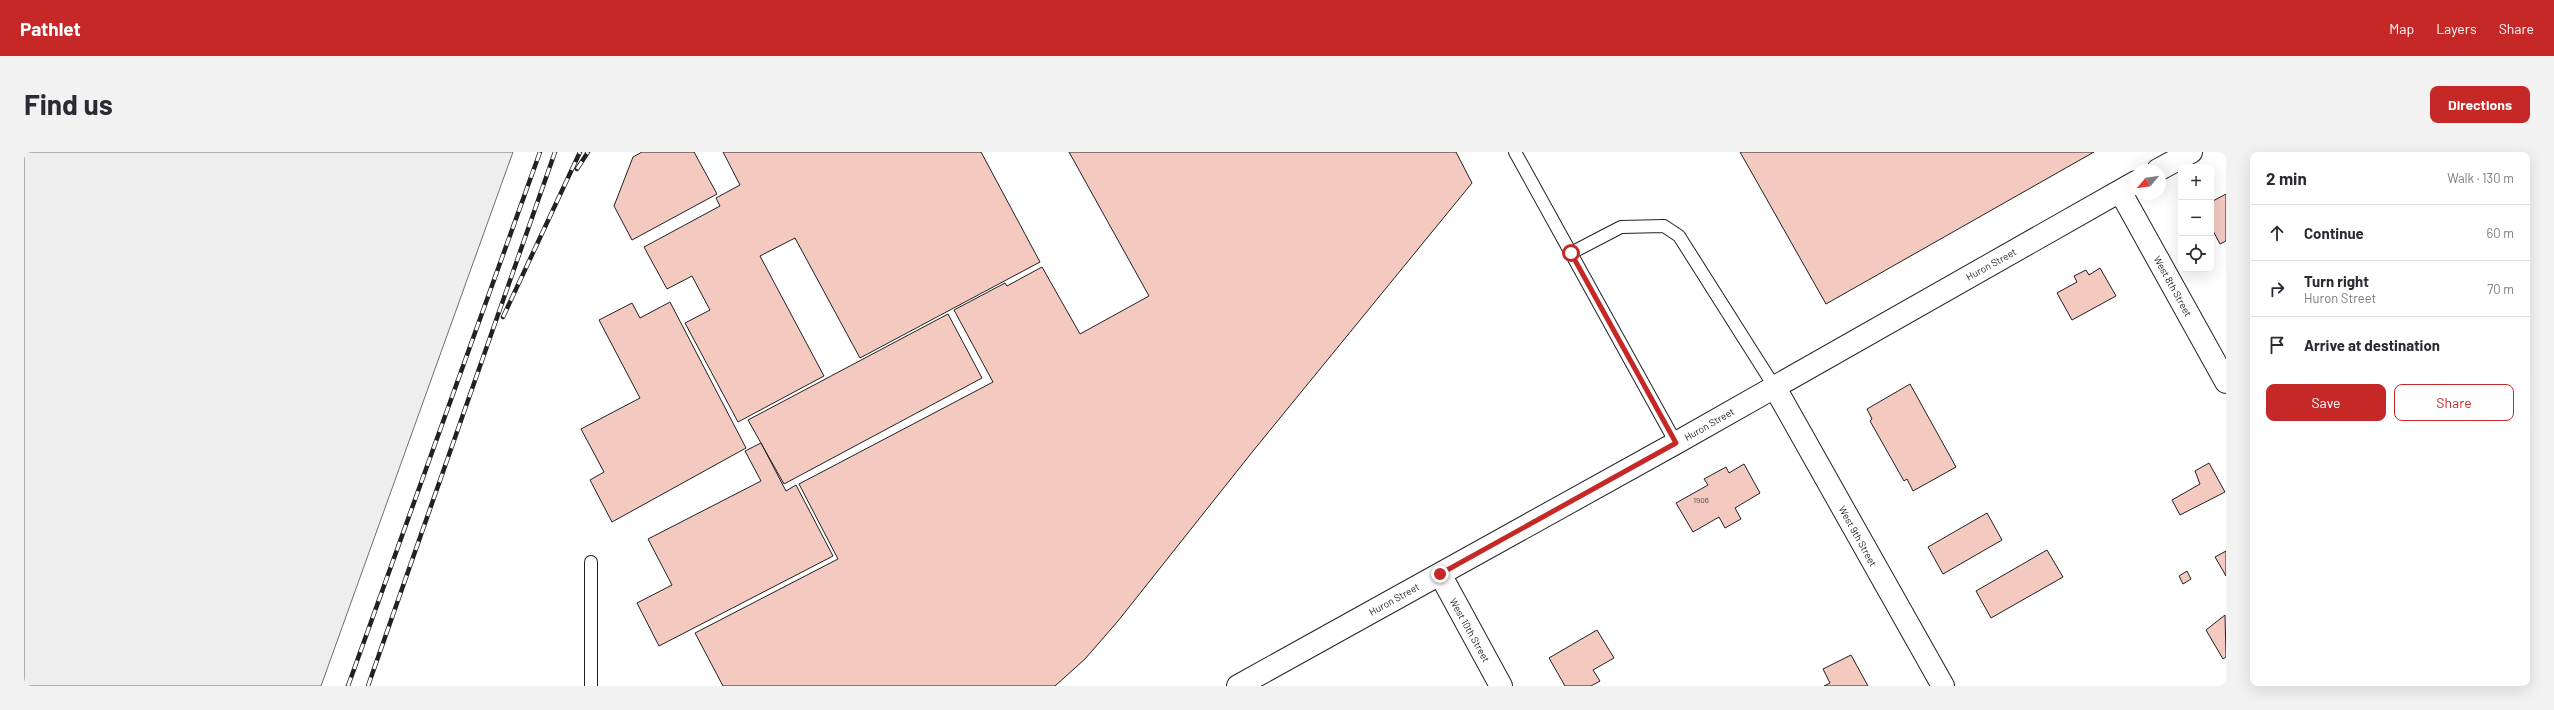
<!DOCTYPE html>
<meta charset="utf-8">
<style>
body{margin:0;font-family:Barlow,sans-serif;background:#f2f2f3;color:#2b2b33}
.controls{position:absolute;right:12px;top:12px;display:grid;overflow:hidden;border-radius:8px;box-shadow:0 4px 16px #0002}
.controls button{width:36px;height:36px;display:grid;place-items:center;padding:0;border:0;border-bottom:1px solid #e1e1e2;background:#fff;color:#2b2b33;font:20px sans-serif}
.compass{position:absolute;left:2106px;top:12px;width:36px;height:36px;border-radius:50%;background:#fff;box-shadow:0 4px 16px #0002;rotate:241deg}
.stop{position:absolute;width:12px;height:12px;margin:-9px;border:3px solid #c62828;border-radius:50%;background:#fff}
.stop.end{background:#c62828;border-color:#fff;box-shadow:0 1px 4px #0008}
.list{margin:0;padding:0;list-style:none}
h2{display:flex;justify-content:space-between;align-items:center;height:52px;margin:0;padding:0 16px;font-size:17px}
h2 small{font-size:13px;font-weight:400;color:#7c7c81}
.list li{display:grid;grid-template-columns:26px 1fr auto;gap:12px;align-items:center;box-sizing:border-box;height:56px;padding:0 16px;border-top:1px solid #e1e1e2}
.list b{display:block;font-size:15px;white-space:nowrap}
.list p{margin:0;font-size:13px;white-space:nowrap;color:#7c7c81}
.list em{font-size:13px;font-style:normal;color:#7c7c81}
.actions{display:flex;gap:8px;padding:12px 16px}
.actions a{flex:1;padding:9px 0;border:1px solid #c62828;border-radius:8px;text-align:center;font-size:14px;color:#c62828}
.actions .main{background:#c62828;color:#fff}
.icon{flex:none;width:22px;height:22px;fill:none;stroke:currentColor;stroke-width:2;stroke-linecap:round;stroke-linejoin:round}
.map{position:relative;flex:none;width:2202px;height:534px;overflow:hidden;border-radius:8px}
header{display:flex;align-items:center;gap:24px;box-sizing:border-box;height:56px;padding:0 20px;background:#c62828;color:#fff}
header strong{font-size:19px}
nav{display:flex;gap:22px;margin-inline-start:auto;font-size:14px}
.intro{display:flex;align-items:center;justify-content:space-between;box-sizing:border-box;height:96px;padding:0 24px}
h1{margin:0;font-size:28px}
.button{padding:10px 18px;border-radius:8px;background:#c62828;color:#fff;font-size:14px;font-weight:700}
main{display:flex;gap:24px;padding:0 24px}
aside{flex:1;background:#fff;border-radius:8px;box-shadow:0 4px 16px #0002}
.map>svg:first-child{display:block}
.green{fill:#eee;stroke:#6f6f6f}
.building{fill:#f3c9c0;stroke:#222}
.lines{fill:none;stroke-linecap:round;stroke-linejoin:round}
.service-casing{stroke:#222;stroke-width:14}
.minor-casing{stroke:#222;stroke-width:24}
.service{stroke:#fff;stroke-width:12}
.minor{stroke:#fff;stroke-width:22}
.rail-casing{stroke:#222;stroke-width:4.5}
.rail{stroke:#fff;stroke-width:3;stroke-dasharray:9;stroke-linecap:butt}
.route{stroke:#c62828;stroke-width:5}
.labels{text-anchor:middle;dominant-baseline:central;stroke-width:3;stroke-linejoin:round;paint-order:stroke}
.number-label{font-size:8px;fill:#564c4a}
.street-label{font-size:10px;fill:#222;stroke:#fff}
</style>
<header>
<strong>Pathlet</strong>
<nav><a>Map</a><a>Layers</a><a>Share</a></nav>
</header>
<div class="intro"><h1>Find us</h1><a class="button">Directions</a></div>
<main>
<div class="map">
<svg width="2202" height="534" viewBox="0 0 2202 534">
<rect width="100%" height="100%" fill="#fff"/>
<!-- green -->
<path class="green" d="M0 0H489L297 534H0Z"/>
<!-- building -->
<path class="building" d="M618 0H670L693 42 608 88 590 54 609 5Z
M699 0H957L1016 110 836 206 771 86 736 104 800 224 714 270 661 171 686 158 668 124 643 137 620 95 696 54 692 46 716 33Z
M1045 0H1432L1448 31 1229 299 1094 469 1061 507 1031 534H699L671 481 814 407 775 332 969 230 930 158 981 131 983 134 1018 115 1056 182 1125 144Z
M1716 0H2070L1802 152Z
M2202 42V89L2196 92 2187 75V50Z
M2076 116 2092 144 2048 168 2033 141 2053 130 2050 124 2062 118 2065 123Z
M646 150 722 296 588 370 566 328 580 320 557 277 616 246 575 168 608 151 616 166Z
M924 162 958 226 760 332 724 268Z
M1886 232 1932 315 1889 339 1883 327 1880 329 1846 269 1848 267 1843 257Z
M737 291 762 339 772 333 809 404 635 494 613 451 648 433 624 387 737 329 721 299Z
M2185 311 2201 340 2156 363 2148 348 2176 332 2171 319Z
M1720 312 1736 341 1711 356 1717 367 1701 376 1695 365 1669 380 1652 351 1684 333 1680 327 1702 315 1705 321Z
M1963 361 1978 388 1919 422 1904 395Z
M2023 398 2039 425 1967 466 1952 439Z
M2202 399V424L2191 405Z
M2163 419 2167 427 2159 432 2155 424Z
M2201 463 2202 505 2199 507 2182 478Z
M1573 478 1590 506 1569 518 1576 529 1567 534H1541L1525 506Z
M1827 503 1844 534H1800L1806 531 1799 517Z"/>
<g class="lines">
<!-- service casing -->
<g class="service-casing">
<path id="service" d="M1491 0 1652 291
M1547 101 1597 75 1640 74 1655 84 1750 234
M567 410V534"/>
</g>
<!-- minor casing -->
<g class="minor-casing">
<path id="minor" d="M2134 18 2167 0
M2096 39 2202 230
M1750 234 1919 534
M1416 422 1477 534
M1214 534 1652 291 2112 30"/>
</g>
<!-- service -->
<use href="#service" class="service"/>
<!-- minor -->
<use href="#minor" class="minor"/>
<!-- rail casing -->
<g class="rail-casing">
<path id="rail" d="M553 17 564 0
M479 165 556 0
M324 534 516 0
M344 534 531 0"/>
</g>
<!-- rail -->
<use href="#rail" class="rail"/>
</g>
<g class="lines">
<!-- route -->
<path class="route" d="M1416 422 1652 291 1547 101"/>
</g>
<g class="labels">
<!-- number labels -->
<g class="number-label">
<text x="1677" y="348">1906</text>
</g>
<!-- street labels -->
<g class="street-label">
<text transform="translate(1967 112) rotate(-29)">Huron Street</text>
<text transform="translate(2149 134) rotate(61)">West 8th Street</text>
<text transform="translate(1685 272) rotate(-30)">Huron Street</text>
<text transform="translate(1834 384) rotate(61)">West 9th Street</text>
<text transform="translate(1370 447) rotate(-29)">Huron Street</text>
<text transform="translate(1446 478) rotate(61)">West 10th Street</text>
</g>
</g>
</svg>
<div class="controls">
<button>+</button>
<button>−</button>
<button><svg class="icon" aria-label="locate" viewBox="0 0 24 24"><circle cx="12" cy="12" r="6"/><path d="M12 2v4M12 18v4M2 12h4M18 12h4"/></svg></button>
</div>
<svg class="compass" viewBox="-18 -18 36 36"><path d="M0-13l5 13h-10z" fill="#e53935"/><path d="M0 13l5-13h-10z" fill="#7c7c81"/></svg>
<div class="stop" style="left:1547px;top:101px"></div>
<div class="stop end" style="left:1416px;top:422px"></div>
</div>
<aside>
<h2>2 min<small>Walk · 130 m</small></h2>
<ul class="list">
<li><svg class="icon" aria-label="ahead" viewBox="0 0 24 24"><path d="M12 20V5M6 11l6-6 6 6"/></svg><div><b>Continue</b></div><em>60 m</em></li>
<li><svg class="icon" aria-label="right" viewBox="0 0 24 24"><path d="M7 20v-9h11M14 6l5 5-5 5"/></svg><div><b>Turn right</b><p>Huron Street</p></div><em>70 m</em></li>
<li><svg class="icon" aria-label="arrive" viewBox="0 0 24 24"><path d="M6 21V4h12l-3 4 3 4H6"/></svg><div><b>Arrive at destination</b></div></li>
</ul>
<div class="actions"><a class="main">Save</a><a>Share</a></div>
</aside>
</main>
